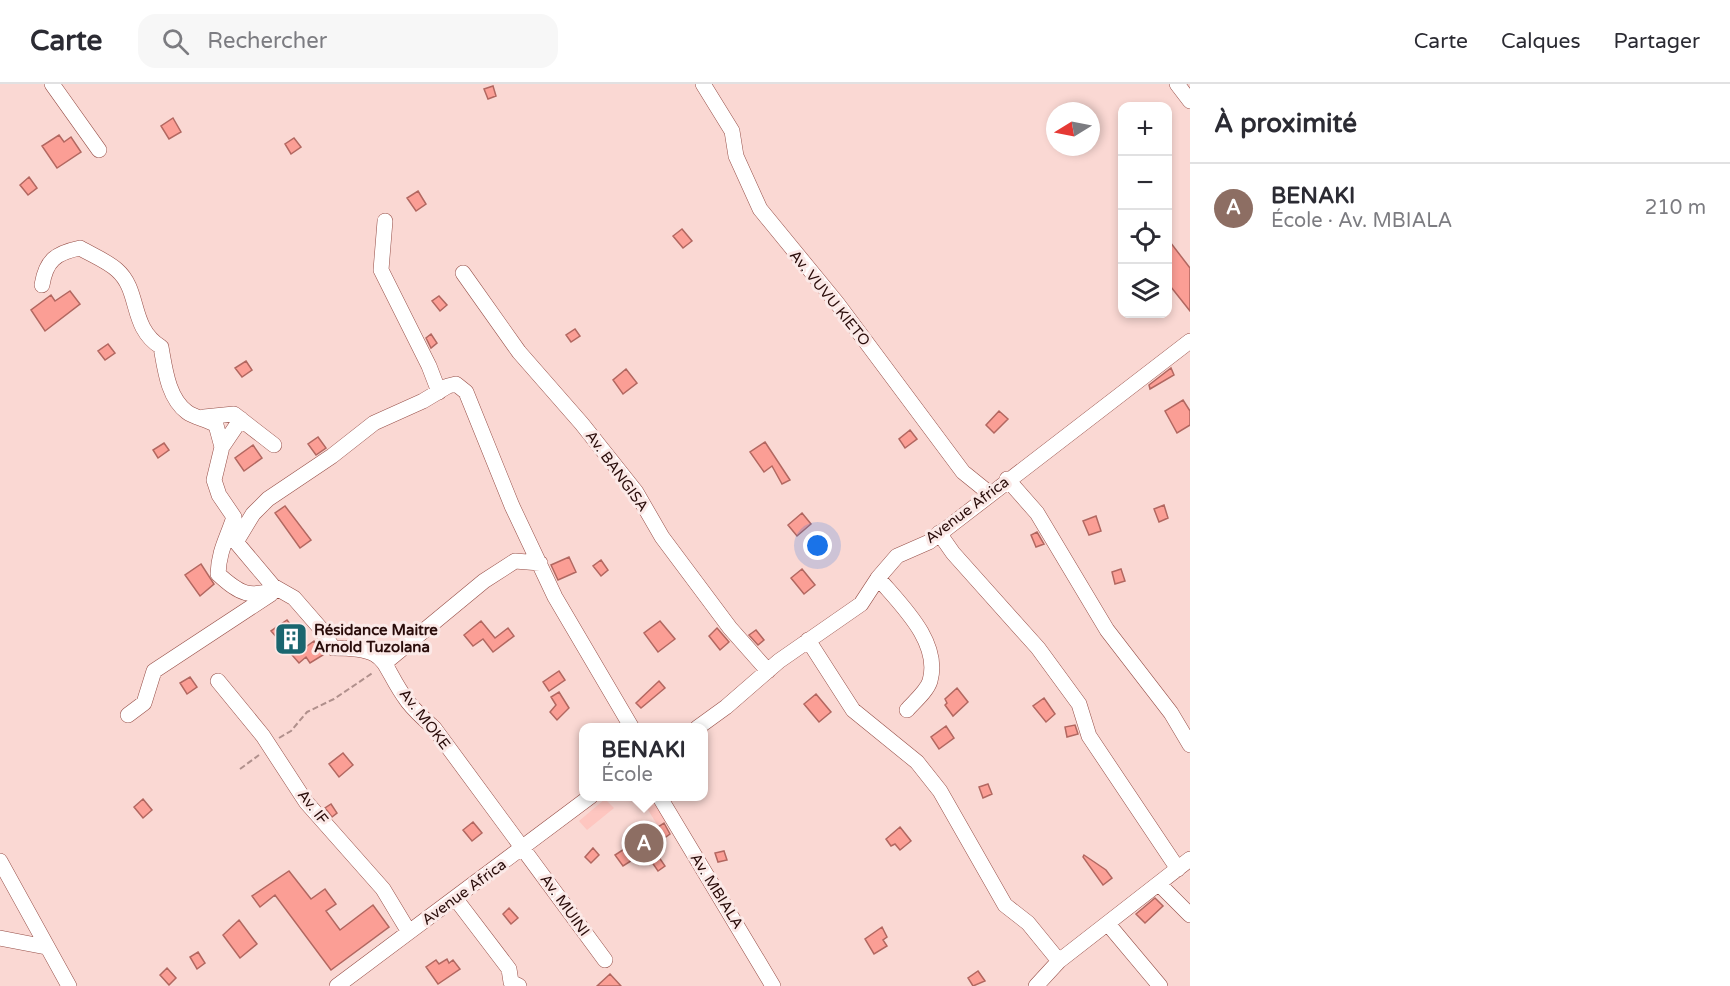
<!DOCTYPE html>
<html lang="fr">
<meta charset="utf-8">
<style>
body{margin:0;font-family:"Varela Round",sans-serif;background:#f7f7f7;color:#2b2b33}
.controls{position:absolute;right:18px;top:18px;display:grid;overflow:hidden;border-radius:12px;box-shadow:0 3px 9px #0003}
.controls button{width:54px;height:54px;display:grid;place-items:center;padding:0;border:0;border-bottom:2px solid #e1e1e2;background:#fff;color:#2b2b33;font:30px sans-serif}
.compass{position:absolute;left:1046px;top:18px;width:54px;height:54px;border-radius:50%;background:#fff;box-shadow:0 3px 9px #0003;rotate:260deg}
.you{position:absolute;left:818px;top:462px;width:21px;height:21px;margin:-15px;border:4px solid #fff;border-radius:50%;background:#1a73e8;box-shadow:0 0 0 9px #1a73e833}
.badge{display:grid;place-items:center;width:39px;height:39px;border-radius:50%;background:#1a73e8;color:#fff;font-size:20px;font-weight:700}
.pin{position:absolute;translate:-50% -50%;border:3px solid #fff;box-shadow:0 2px 6px #0006}
.popup{position:absolute;left:579px;top:639px;width:129px;height:78px;box-sizing:border-box;display:grid;place-content:center;border-radius:12px;background:#fff;filter:drop-shadow(0 2px 4px #0005);font-size:20px;white-space:nowrap;color:#7c7c81}
.popup b{font-size:22px;color:#2b2b33}
.popup::after{content:'';position:absolute;left:50%;top:100%;margin-left:-12px;border:12px solid transparent;border-top-color:#fff}
.list{margin:0;padding:0;list-style:none}
h2{display:flex;justify-content:space-between;align-items:center;height:78px;margin:0;padding:0 24px;font-size:26px}
h2 small{font-size:20px;font-weight:400;color:#7c7c81}
.list li{display:grid;grid-template-columns:39px 1fr auto;gap:18px;align-items:center;box-sizing:border-box;height:90px;padding:0 24px;border-top:2px solid #e1e1e2}
.list b{display:block;font-size:22px;white-space:nowrap}
.list p{margin:0;font-size:20px;white-space:nowrap;color:#7c7c81}
.list em{font-size:20px;font-style:normal;color:#7c7c81}
.icon{flex:none;width:33px;height:33px;fill:none;stroke:currentColor;stroke-width:2;stroke-linecap:round;stroke-linejoin:round}
.map{position:relative;flex:none;width:1190px;height:902px;overflow:hidden}
header{display:flex;align-items:center;gap:36px;box-sizing:border-box;height:84px;padding:0 30px;background:#fff;border-bottom:2px solid #e1e1e2}
header strong{font-size:28px}
nav{display:flex;gap:33px;margin-inline-start:auto;font-size:21px}
.search{width:420px;height:54px;background:#f7f7f7;display:flex;align-items:center;gap:15px;box-sizing:border-box;padding:0 21px;border-radius:18px;color:#7c7c81;font-size:22px}
main{display:flex}
aside{flex:1;background:#fff}
.map>svg:first-child{display:block}
.built{fill:#fec6c0}
.building{fill:#fb9e95;stroke:#b26760;stroke-width:1.5}
.lines{fill:none;stroke-linecap:round;stroke-linejoin:round}
.minor-casing{stroke:#964e47;stroke-width:16}
.path{stroke:#b0908c;stroke-width:2;stroke-dasharray:6 3;stroke-linecap:butt}
.minor{stroke:#fff;stroke-width:15}
.labels{text-anchor:middle;dominant-baseline:central;stroke-width:6;stroke-linejoin:round;paint-order:stroke}
.street-label{font-size:15px;fill:#290c0a;stroke:#fbe9e7}
.poi-label{font-size:15px;font-weight:bold;fill:#290c0a;stroke:#fbe9e7;text-anchor:start}
</style>
<header>
<strong>Carte</strong>
<div class="search"><svg class="icon" aria-label="search" viewBox="0 0 24 24"><circle cx="10" cy="10" r="6"/><path d="M15 15l6 6"/></svg>Rechercher</div>
<nav><a>Carte</a><a>Calques</a><a>Partager</a></nav>
</header>
<main>
<div class="map">
<svg width="1190" height="902" viewBox="0 0 1190 902">
<rect width="100%" height="100%" fill="#fad8d3"/>
<!-- built -->
<path class="built" d="M640 713H652L666 737 658 742Z
M605 715 614 724 587 746 579 737Z"/>
<!-- building -->
<path class="building" d="M493 2 496 12 488 15 484 5Z
M173 34 181 48 169 55 161 42Z
M59 51 64 58 71 53 81 68 57 84 42 62Z
M294 54 301 63 291 70 285 60Z
M29 93 37 104 28 111 20 101Z
M418 107 426 120 416 127 407 114Z
M682 145 692 157 683 164 673 152Z
M1167 154 1190 184V227L1167 198Z
M70 207 80 220 45 247 31 226 51 211 55 217Z
M439 212 447 221 440 227 432 217Z
M575 245 580 252 571 258 566 251Z
M431 250 437 259 431 264 426 254Z
M108 260 115 269 105 276 98 267Z
M246 277 252 286 242 293 235 284Z
M1171 284 1174 291 1150 305 1149 301Z
M626 285 637 299 623 310 613 296Z
M1183 316 1190 327V341L1177 349 1165 327Z
M999 327 1008 335 994 349 986 341Z
M910 346 917 355 905 364 899 355Z
M318 353 326 364 316 371 308 360Z
M765 358 790 396 782 400 772 382 764 388 750 368Z
M164 359 169 366 158 374 153 366Z
M253 361 262 374 244 387 235 374Z
M1164 421 1168 434 1159 438 1154 425Z
M285 422 311 456 300 464 275 429Z
M802 429 811 440 797 452 788 441Z
M1096 432 1101 447 1089 451 1083 437Z
M1037 448 1044 460 1036 463 1031 451Z
M569 473 576 488 558 496 551 481Z
M601 476 608 486 601 492 593 482Z
M201 480 214 500 200 512 185 491Z
M802 485 815 501 804 510 791 494Z
M1121 485 1125 497 1115 500 1112 488Z
M287 536 307 562 314 557 323 571 310 579 306 573 299 579 271 547Z
M481 537 495 554 508 544 514 552 493 568 483 555 473 562 464 551Z
M660 537 675 555 658 568 644 549Z
M717 544 729 558 720 566 709 552Z
M756 546 764 556 758 561 749 551Z
M559 587 565 596 549 607 543 598Z
M190 593 197 603 187 610 180 599Z
M659 597 665 604 641 624 636 619Z
M957 604 968 618 953 632 945 621 947 619 945 615Z
M559 608 569 624 557 636 550 628 556 621 551 613Z
M816 610 831 628 819 638 804 620Z
M1044 614 1055 630 1046 638 1033 622Z
M1075 641 1078 650 1067 653 1065 643Z
M946 642 954 654 939 665 931 653Z
M343 669 353 681 339 693 329 680Z
M988 700 992 710 983 714 979 703Z
M143 715 152 726 143 734 134 723Z
M331 720 337 729 332 733 325 724Z
M473 738 482 749 472 757 463 746Z
M664 739 670 750 652 763 665 782 658 787 645 768 623 782 615 771Z
M900 743 911 757 900 766 895 760 891 762 886 755Z
M593 764 599 771 591 779 585 773Z
M724 767 727 776 718 778 715 769Z
M1084 771 1106 786 1112 794 1103 801 1083 773Z
M289 787 311 815 325 805 336 820 326 827 340 846 373 821 389 843 331 886 275 811 260 823 252 812Z
M1155 814 1163 822 1145 839 1136 830Z
M509 824 518 834 511 840 503 830Z
M239 836 257 860 240 874 223 851Z
M882 843 887 853 883 856 887 862 874 870 865 855Z
M198 868 205 879 197 885 190 873Z
M447 875 449 879 453 876 460 885 438 900 426 883 436 876 439 880Z
M167 884 176 894 169 901 160 891Z
M978 887 985 897 973 902 968 894Z
M610 890 621 902H597Z"/>
<g class="lines">
<!-- minor casing -->
<g class="minor-casing">
<path id="minor" d="M52 0 99 66
M703 0 732 47 736 72 760 125 837 219 963 388 989 409
M1177 0 1190 17
M385 137 381 186 429 282 439 308
M463 189 519 268 582 340 636 408 662 453 730 544 768 587
M42 201C46 176 56 169 80 164 92 171 107 177 117 186 141 207 129 243 161 263 165 285 168 314 187 328 195 334 207 335 216 341L222 363 214 396 219 411 234 433C227 455 219 466 218 490 241 511 249 514 278 505
M204 333 234 330 274 361
M222 363 241 335
M1007 395 1037 429 1107 546 1171 629 1190 661
M939 449 953 469 1038 564 1079 620 1089 652 1178 785
M878 494C901 521 941 558 930 597 927 607 914 618 907 626
M808 556 853 626 917 678 940 707 1005 821 1028 839 1059 877
M386 578 484 497 515 477 540 479
M218 597 263 652 306 718 383 805 409 848
M128 631 144 619 154 587 271 510
M697 644 726 623 779 577 861 520 878 494 897 472 929 458 1190 257
M659 712 773 902
M0 777 69 902
M1159 800 1190 831
M455 814 509 885 511 898 519 902
M1108 840 1160 902
M0 854 46 863
M605 876 434 644C425 636 415 627 408 618 378 578 393 564 333 564L321 545 294 514 273 502 236 458 253 430 268 415 332 372 374 339 423 317 448 302 456 300 466 308 512 422 555 513 632 644
M337 902 591 712
M1036 902 1059 877 1190 775"/>
</g>
<!-- path -->
<path class="path" d="M279 654 291 647 307 628 334 615 374 588
M240 685 259 671"/>
<!-- minor -->
<use href="#minor" class="minor"/>
</g>
<!-- icons -->
<defs>
<g id="building-square" transform="scale(1.725)"><rect x="-9" y="-9" width="18" height="18" rx="4" fill="#1a666f" stroke="#fbe9e7"/><path d="M-4-6H4V6H1V3H-1V6H-4ZM-2.5-4.3h1.7v1.8h-1.7ZM.8-4.3h1.7v1.8H.8ZM-2.5-1h1.7V.8h-1.7ZM.8-1h1.7V.8H.8Z" fill="#fff"/></g>
</defs>
<g fill-rule="evenodd">
<use href="#building-square" x="291" y="555"/>
</g>
<g class="labels">
<!-- street labels -->
<g class="street-label">
<text transform="translate(830 214) rotate(51)">Av. VUVU KIETO</text>
<text transform="translate(617 387) rotate(54)">Av. BANGISA</text>
<text transform="translate(967 426) rotate(-37)">Avenue Africa</text>
<text transform="translate(425 635) rotate(52)">Av. MOKE</text>
<text transform="translate(313 723) rotate(52)">Av. IF</text>
<text transform="translate(717 807) rotate(58)">Av. MBIALA</text>
<text transform="translate(464 808) rotate(-36)">Avenue Africa</text>
<text transform="translate(565 821) rotate(54)">Av. MUINI</text>
</g>
<!-- poi labels -->
<g class="poi-label">
<text x="314" y="546">Résidance Maitre<tspan x="314" dy="17">Arnold Tuzolana</tspan></text>
</g>
</g>
</svg>
<div class="controls">
<button>+</button>
<button>−</button>
<button><svg class="icon" aria-label="locate" viewBox="0 0 24 24"><circle cx="12" cy="12" r="6"/><path d="M12 2v4M12 18v4M2 12h4M18 12h4"/></svg></button>
<button><svg class="icon" aria-label="layers" viewBox="0 0 24 24"><path d="M12 4l9 5-9 5-9-5zM3 14l9 5 9-5"/></svg></button>
</div>
<svg class="compass" viewBox="-18 -18 36 36"><path d="M0-13l5 13h-10z" fill="#e53935"/><path d="M0 13l5-13h-10z" fill="#7c7c81"/></svg>
<div class="you"></div>
<div class="pin badge" style="left:644px;top:759px;background:#8d6e63">A</div>
<div class="popup"><b>BENAKI</b>École</div>
</div>
<aside>
<h2>À proximité<small></small></h2>
<ul class="list">
<li><span class="badge" style="background:#8d6e63">A</span><div><b>BENAKI</b><p>École · Av. MBIALA</p></div><em>210 m</em></li>
</ul>
</aside>
</main>
